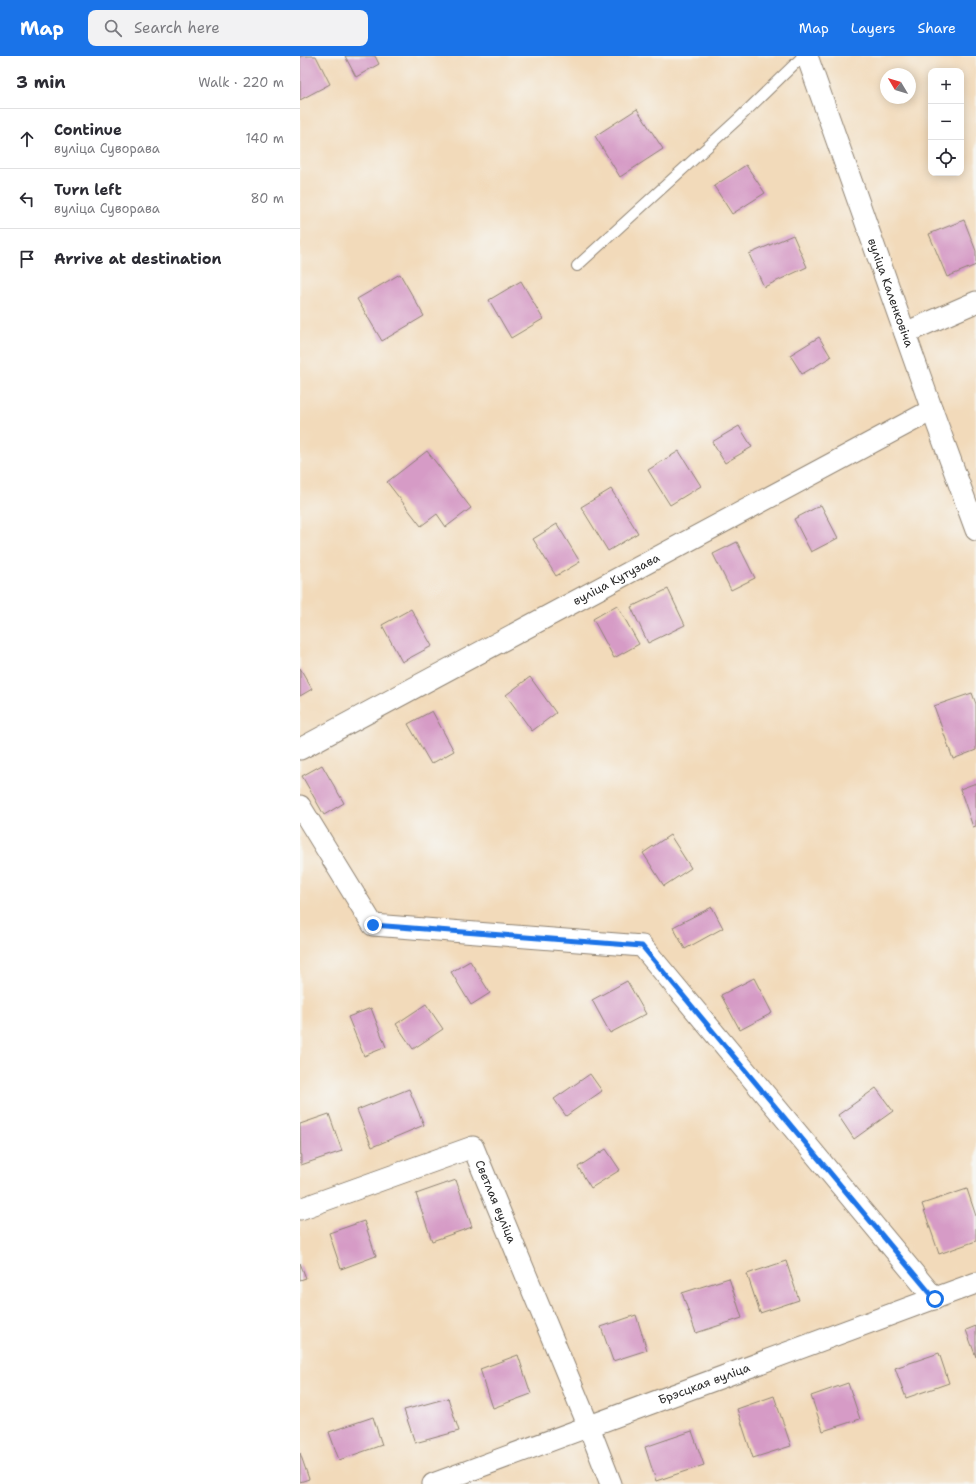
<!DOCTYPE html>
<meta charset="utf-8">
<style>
body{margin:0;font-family:"Shantell Sans",sans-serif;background:#f2f2f3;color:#2b2b33}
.controls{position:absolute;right:12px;top:12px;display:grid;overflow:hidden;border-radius:8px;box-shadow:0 2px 10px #0003}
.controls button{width:36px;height:36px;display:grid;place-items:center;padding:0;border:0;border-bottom:1px solid #e1e1e2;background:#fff;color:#2b2b33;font:20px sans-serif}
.compass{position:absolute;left:580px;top:12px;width:36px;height:36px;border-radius:50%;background:#fff;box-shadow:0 2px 10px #0003;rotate:308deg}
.stop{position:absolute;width:12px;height:12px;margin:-9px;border:3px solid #1a73e8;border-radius:50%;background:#fff}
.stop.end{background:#1a73e8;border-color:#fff;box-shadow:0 1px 4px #0008}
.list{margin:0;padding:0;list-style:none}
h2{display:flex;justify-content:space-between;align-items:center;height:52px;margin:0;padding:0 16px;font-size:17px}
h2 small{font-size:13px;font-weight:400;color:#7c7c81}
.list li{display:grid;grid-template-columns:26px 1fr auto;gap:12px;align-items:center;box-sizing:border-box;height:60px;padding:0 16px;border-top:1px solid #e1e1e2}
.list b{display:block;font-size:15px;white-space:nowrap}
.list p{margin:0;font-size:13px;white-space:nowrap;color:#7c7c81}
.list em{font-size:13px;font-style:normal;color:#7c7c81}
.icon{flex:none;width:22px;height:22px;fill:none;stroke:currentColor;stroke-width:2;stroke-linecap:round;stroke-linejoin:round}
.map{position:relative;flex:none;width:676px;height:1428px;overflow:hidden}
header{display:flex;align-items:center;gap:24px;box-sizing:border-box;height:56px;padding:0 20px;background:#1a73e8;color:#fff}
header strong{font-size:19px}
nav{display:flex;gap:22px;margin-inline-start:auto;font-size:14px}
.search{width:280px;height:36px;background:#f2f2f3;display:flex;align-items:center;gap:10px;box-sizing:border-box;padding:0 14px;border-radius:8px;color:#7c7c81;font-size:15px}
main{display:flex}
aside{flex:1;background:#fff}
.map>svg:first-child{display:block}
.building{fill:#d69bc6}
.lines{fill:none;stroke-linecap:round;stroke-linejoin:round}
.service-casing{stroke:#8e8272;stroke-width:12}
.minor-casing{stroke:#8e8272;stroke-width:23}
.service{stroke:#fff;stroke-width:10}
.minor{stroke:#fff;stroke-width:21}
.route{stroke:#1a73e8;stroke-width:5}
.labels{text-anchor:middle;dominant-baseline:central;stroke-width:4;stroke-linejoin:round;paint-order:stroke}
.street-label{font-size:12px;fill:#2b2b2b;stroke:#f6f6f2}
</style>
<header>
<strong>Map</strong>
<div class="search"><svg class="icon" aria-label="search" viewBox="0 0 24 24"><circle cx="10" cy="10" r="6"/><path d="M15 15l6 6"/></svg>Search here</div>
<nav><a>Map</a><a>Layers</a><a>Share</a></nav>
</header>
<main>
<aside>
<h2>3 min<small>Walk · 220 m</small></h2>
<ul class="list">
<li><svg class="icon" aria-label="ahead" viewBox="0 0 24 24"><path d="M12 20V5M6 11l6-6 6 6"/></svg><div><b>Continue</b><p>вуліца Суворава</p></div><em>140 m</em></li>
<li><svg class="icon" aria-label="left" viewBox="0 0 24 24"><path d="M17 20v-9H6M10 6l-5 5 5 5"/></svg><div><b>Turn left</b><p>вуліца Суворава</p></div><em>80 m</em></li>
<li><svg class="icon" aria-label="arrive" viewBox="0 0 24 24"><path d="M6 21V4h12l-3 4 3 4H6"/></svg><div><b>Arrive at destination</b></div></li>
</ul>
</aside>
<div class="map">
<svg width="676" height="1428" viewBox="0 0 676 1428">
<rect width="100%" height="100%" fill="#f6f6f2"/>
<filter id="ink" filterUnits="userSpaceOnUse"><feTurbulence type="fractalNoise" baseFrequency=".025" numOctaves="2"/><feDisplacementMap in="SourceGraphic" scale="8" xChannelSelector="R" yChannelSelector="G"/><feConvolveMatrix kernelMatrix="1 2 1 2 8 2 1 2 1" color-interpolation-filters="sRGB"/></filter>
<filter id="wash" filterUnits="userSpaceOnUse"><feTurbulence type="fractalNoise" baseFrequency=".012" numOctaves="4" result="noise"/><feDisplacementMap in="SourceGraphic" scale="16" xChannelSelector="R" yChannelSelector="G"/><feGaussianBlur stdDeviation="0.9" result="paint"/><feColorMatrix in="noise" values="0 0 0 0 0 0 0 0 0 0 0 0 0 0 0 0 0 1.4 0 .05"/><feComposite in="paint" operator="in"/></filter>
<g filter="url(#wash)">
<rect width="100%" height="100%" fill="#f2daba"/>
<g id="blocks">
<!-- building -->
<path class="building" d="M0 0H16L30 28 0 44Z
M45 0H75L79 8 56 21Z
M337 53 363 93 320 121 295 80Z
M446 109 465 137 432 158 414 130Z
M664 164 676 195V209L647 221 629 178Z
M493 179 507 211 464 231 449 198Z
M100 218 124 260 82 285 57 243Z
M221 225 243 263 211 282 189 244Z
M519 281 531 301 502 318 490 299Z
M439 370 452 391 425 407 412 386Z
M127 395 171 452 146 471 137 458 121 470 87 426Z
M379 395 401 430 370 449 348 414Z
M311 433 338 477 308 495 281 451Z
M521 449 538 482 511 496 494 463Z
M257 468 280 506 256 520 233 483Z
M437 486 455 522 431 534 413 498Z
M368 533 385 569 348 587 331 551Z
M317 549 339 588 314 602 293 563Z
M111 553 132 590 102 606 82 569Z
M0 612 12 633 0 640Z
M230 621 256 657 232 675 206 639Z
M672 637 676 648V694L653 703 634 650Z
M132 655 154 695 131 708 108 668Z
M22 709 44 747 24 759 2 720Z
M676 727V770L673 771 660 733Z
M370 779 391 812 364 830 343 797Z
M412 851 423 872 385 893 373 871Z
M170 905 190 937 171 949 151 916Z
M454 922 472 957 440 974 421 939Z
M327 925 346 958 310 977 292 944Z
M126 948 143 973 113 993 96 968Z
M71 952 86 991 64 1000 48 961Z
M290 1018 302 1035 266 1060 254 1043Z
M576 1032 593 1055 554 1083 538 1059Z
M109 1033 124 1069 72 1091 57 1054Z
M29 1058 42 1095 1 1109 0 1068Z
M306 1093 320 1114 291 1132 278 1111Z
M156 1124 172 1171 132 1185 116 1138Z
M667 1133 676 1160V1185L639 1198 622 1148Z
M64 1165 76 1200 41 1213 29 1177Z
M486 1205 499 1244 460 1257 447 1218Z
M0 1207 6 1222 0 1224Z
M429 1222 442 1262 396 1277 382 1237Z
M336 1259 347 1294 313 1305 301 1271Z
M676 1270V1301L666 1274Z
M639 1297 649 1327 606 1342 595 1312Z
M218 1299 231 1338 193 1352 180 1313Z
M548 1327 560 1363 523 1375 511 1340Z
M474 1340 491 1390 453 1402 437 1353Z
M148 1342 159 1375 115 1387 104 1354Z
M73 1361 82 1389 39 1404 29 1376Z
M392 1375 404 1409 356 1425 345 1391Z
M0 1397 9 1423 0 1426Z"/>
</g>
</g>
<g filter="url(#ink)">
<use href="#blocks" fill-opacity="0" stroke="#8e8272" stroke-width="1"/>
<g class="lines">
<!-- service casing -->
<g class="service-casing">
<path id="service" d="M277 210 438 63 503 0"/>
</g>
<!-- minor casing -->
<g class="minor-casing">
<g id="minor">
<path id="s1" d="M507 0 632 354 676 474"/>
<path d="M605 277 676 246"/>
<path id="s2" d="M0 693 632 354"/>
<path d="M0 750 73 869 342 890 635 1243"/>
<path id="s3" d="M0 1153 173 1091 289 1371 311 1428"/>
<path id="s4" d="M133 1428 676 1227"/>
</g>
</g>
<!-- service -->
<use href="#service" class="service"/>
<!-- minor -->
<use href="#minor" class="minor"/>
</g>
</g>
<g class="lines" filter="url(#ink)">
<!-- route -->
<path class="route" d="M73 869 342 890 635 1243"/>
</g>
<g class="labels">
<!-- street labels -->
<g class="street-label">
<text stroke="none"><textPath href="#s1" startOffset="251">вуліца Каленковіча</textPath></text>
<text stroke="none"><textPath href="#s2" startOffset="359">вуліца Кутузава</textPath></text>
<text stroke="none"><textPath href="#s3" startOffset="243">Светлая вуліца</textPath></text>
<text stroke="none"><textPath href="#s4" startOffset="289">Брэсцкая вуліца</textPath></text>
</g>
</g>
</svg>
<div class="controls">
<button>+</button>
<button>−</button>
<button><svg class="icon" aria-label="locate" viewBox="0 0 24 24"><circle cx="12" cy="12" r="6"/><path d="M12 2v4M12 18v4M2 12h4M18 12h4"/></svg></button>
</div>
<svg class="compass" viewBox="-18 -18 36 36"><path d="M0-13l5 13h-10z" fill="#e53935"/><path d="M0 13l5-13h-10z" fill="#7c7c81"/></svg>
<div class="stop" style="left:635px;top:1243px"></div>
<div class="stop end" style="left:73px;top:869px"></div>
</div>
</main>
